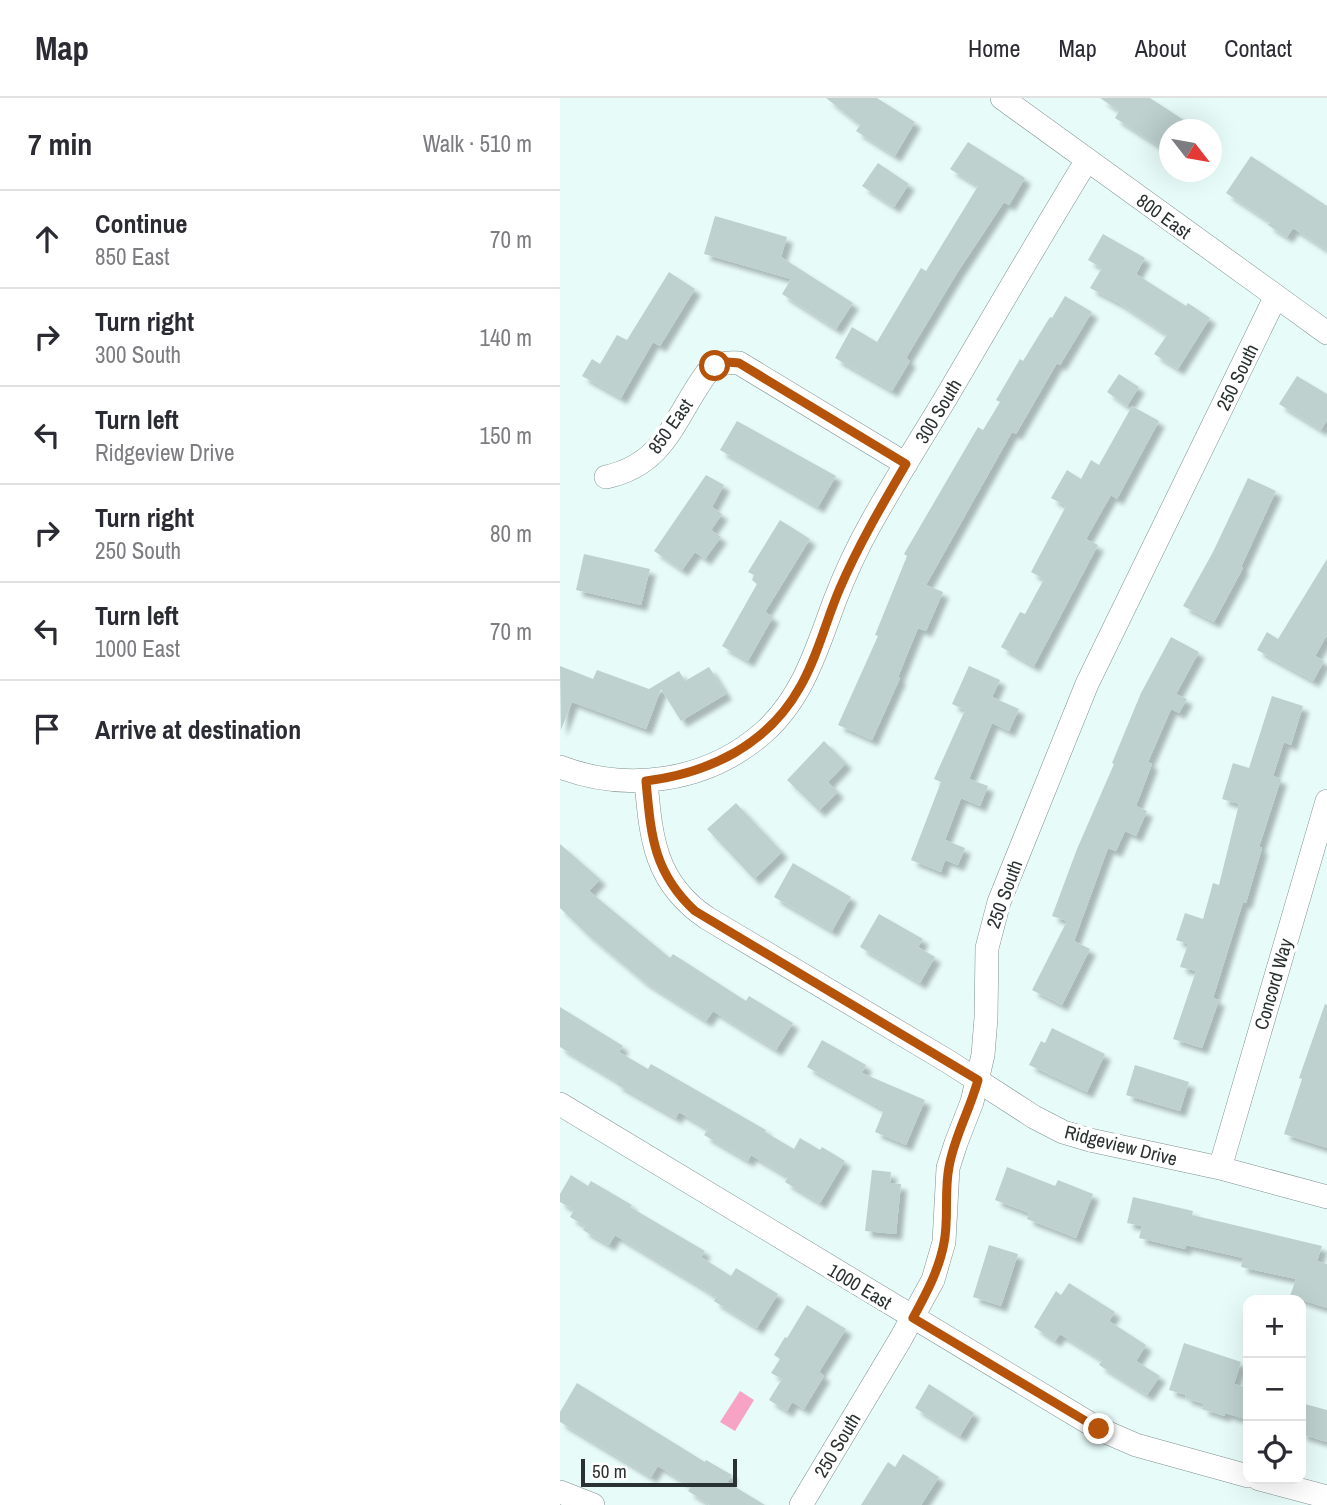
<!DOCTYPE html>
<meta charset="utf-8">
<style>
body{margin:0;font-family:"Archivo Narrow",sans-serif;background:#f7f7f7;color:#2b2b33}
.controls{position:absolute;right:21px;bottom:21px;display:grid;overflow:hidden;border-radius:14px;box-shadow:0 7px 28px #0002}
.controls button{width:63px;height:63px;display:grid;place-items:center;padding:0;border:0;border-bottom:2px solid #e1e1e2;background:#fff;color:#2b2b33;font:35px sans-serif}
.compass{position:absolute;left:599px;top:21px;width:63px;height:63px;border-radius:50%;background:#fff;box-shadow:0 7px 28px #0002;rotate:121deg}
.scale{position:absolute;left:21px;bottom:18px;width:156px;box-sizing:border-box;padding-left:7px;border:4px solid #2a3231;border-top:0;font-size:19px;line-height:24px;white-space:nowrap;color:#2a3231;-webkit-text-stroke:5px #fff;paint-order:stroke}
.stop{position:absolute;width:21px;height:21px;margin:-16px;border:5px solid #b45309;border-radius:50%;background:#fff}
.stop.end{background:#b45309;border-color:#fff;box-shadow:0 2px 7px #0008}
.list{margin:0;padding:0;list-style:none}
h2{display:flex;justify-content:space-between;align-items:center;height:91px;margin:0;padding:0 28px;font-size:30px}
h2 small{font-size:23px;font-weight:400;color:#7c7c81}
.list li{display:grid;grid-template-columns:46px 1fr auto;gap:21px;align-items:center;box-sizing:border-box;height:98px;padding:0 28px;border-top:2px solid #e1e1e2}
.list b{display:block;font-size:26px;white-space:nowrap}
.list p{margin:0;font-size:23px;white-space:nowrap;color:#7c7c81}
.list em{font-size:23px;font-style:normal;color:#7c7c81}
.icon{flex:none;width:38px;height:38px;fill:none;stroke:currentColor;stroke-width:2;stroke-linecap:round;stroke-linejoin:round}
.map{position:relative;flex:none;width:767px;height:1407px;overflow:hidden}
header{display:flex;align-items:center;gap:42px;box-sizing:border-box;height:98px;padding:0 35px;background:#fff;border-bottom:2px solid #e1e1e2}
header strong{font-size:33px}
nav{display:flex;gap:38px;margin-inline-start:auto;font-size:24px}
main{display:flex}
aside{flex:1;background:#fff}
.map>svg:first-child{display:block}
.water{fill:#f6a3c5}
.building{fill:#bed1cf;filter:url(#shadow)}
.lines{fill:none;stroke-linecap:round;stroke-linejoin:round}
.minor-casing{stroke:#7f918f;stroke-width:24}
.minor{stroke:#fff;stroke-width:23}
.route{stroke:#b45309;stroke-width:9}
.labels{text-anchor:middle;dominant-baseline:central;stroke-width:7;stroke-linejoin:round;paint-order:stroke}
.street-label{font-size:19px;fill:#2a3231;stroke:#fff}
</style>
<header>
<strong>Map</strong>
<nav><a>Home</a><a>Map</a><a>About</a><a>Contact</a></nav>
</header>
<main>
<aside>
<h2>7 min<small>Walk · 510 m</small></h2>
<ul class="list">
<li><svg class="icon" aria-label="ahead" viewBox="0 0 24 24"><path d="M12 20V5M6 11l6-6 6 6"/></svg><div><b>Continue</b><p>850 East</p></div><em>70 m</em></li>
<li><svg class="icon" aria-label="right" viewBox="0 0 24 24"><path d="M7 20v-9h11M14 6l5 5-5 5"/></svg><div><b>Turn right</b><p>300 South</p></div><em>140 m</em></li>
<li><svg class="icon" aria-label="left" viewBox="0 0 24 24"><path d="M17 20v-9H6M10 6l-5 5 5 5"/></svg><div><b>Turn left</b><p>Ridgeview Drive</p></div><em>150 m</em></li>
<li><svg class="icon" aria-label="right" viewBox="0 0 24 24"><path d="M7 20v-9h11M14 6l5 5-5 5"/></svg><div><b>Turn right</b><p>250 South</p></div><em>80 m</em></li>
<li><svg class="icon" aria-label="left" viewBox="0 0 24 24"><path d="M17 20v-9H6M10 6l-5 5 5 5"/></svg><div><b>Turn left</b><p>1000 East</p></div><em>70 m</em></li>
<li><svg class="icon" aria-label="arrive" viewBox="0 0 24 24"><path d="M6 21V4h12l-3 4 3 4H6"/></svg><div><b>Arrive at destination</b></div></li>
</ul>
</aside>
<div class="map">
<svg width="767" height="1407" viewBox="0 0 767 1407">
<defs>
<filter id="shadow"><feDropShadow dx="6" dy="6" stdDeviation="2" flood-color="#0004"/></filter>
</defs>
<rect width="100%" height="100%" fill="#e7fbf9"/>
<!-- water -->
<path class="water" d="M180 1293 194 1302 175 1333 160 1324Z"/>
<!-- building -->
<path class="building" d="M266 0H317L355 24 335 58 296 33 300 27Z
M540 0H590L639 32H610V55L555 20 559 13Z
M408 44 465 80 449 107 444 104 397 175 346 260 350 263 332 293 275 260 292 229 317 244 361 170 366 173 418 88 390 71Z
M691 58 767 108V152L733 130 727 139 708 127 710 124 666 95Z
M318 65 349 86 334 109 302 88Z
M155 118 227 139 221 159 293 205 276 231 222 196 231 181 144 156Z
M543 136 585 160 576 176 626 208 628 205 650 220 618 271 594 256 607 237 559 205 530 190 542 170 528 162Z
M109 174 135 191 100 248 93 244 61 300 22 278 32 261 40 266 57 237 67 242Z
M505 198 532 214 500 267 497 265 456 336 452 334 366 487 383 494 366 533 358 530 338 579 340 580 312 642 278 627 318 538 315 537 347 458 344 456 418 329 423 332 440 304 436 302 460 261 463 263 490 219 492 220Z
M559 276 579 289 567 308 547 294Z
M737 278 767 296V322L761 332 719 306Z
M572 308 599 323 557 401 551 397 526 441 538 447 474 568 441 549 460 514 465 516 484 481 471 474 506 408 491 400 507 372 521 381 531 362 539 367Z
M177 323 276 378 258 409 160 352Z
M146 377 164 387 152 409 162 416 151 432 161 439 145 461 135 454 122 472 94 453Z
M688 380 716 393 681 469 683 470 654 524 623 508 653 454Z
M220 422 250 441 205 514 213 519 188 563 162 548 197 486 192 482 194 477 188 474Z
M24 456 90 471 81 507 16 492Z
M767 461V537L755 558 764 563 753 583 697 552 707 534 718 541Z
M611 539 639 554 616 596 627 601 619 615 611 611 588 664 592 666 576 708 587 713 576 738 565 733 556 753 548 750 514 843 530 851 502 907 472 892 507 823 492 818 517 751 554 666 552 665 581 595Z
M0 568 33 581 37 572 89 591 119 573 125 583 149 569 166 596 121 623 101 591 86 631 12 604 1 632Z
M409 568 440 582 432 599 459 611 449 633 432 625 409 681 428 688 420 708 401 700 385 742 405 750 398 767 385 762 381 774 351 762 381 684 374 681 405 612 392 606Z
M712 598 743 608 731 647 724 644 713 678 721 681 699 749 702 750 686 805 683 804 653 900 659 902 642 950 613 941 636 873 620 869 628 846 616 842 625 815 643 821 653 785 659 787 679 706 662 701 673 665 689 670Z
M264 643 286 665 268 684 278 694 259 713 227 682Z
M176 705 222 754 194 781 147 731Z
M0 746 40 781 29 793 110 860 113 856 186 903 189 898 233 925 216 952 153 913 146 923 83 883 28 837 0 810Z
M233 765 291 799 272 833 214 799Z
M319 816 363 841 358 849 375 859 360 885 300 849Z
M765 906 767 907V1050L724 1036 742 981 739 980Z
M0 909 63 948 59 954 88 971 91 966 206 1032 205 1034 234 1051 240 1040 260 1052 262 1049 285 1063 260 1105 225 1084 228 1079 191 1057 188 1063 144 1037 148 1031 119 1014 116 1020 56 986 58 984 0 949Z
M492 930 545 956 527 994 469 967 481 943 485 945Z
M262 942 306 967 302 975 365 1002 346 1047 315 1034 323 1014 318 1012 319 1006 317 1008 247 969Z
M575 967 629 984 620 1013 566 997Z
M447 1069 495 1088 498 1082 533 1096 516 1140 467 1121 469 1115 435 1102Z
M312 1072 331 1074 330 1085 341 1086 336 1136 305 1133Z
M11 1077 28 1088 31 1083 72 1107 70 1109 145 1153 141 1159 171 1178 176 1170 218 1196 197 1230 154 1203 156 1199 141 1189 55 1137 49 1147 23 1132 25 1128 10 1119 14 1112 0 1104V1096Z
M573 1099 633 1113 632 1117 762 1148 757 1163 767 1166V1210L730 1198 736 1181 681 1169 683 1160 626 1147 625 1151 579 1140 582 1128 567 1125Z
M429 1147 458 1156 441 1208 413 1199Z
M509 1185 555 1214 549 1223 586 1247 576 1263 600 1278 587 1297 539 1267 542 1262 500 1236 495 1243 474 1229 496 1193 501 1197Z
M247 1207 286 1231 259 1274 264 1278 244 1311 232 1304 227 1313 209 1302 222 1281 211 1275 220 1261 214 1257 225 1239 227 1240Z
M624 1245 681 1264 674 1286 688 1290V1322L665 1315 664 1318 642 1311 644 1306 625 1300 626 1297 609 1292Z
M17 1285 145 1364 146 1362 172 1377 167 1384 205 1407H150L128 1393 131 1388 98 1368 91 1379 0 1324V1314Z
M369 1286 414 1315 400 1338 355 1310Z
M741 1305 767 1312V1344L741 1336Z
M343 1356 379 1379 361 1407H301L328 1364 335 1369Z"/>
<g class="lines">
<!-- minor casing -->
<g class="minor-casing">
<path id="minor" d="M442 0 767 235
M46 379C106 366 114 320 146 276 157 266 164 264 179 265L346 366
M0 669C68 695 147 684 203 635 243 600 257 550 275 502 285 476 297 450 311 425 334 384 359 344 384 303 431 223 478 142 527 62
M86 683C91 741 95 785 147 820L389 964 474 1019 503 1034 530 1042 660 1070 767 1099
M0 1006 539 1331 576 1347 688 1378
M660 1070 767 703
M699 1381 767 1399
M0 1394 33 1407
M241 1407 340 1242 373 1182 384 1144 388 1070 396 1045 412 1004 423 957 426 920 427 850 439 804 527 586 716 198"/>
</g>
<!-- minor -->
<use href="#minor" class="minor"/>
</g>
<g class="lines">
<!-- route -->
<path class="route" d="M155 268 167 264 179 265 346 366C322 407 299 446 280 490 266 522 258 558 240 589 208 647 149 675 86 683 91 737 93 774 135 813L418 982C410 1012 394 1039 389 1069 384 1094 389 1120 384 1145 379 1172 366 1196 353 1220L539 1331"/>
</g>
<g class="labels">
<!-- street labels -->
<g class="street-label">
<text transform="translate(604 118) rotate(36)">800 East</text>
<text transform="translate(677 279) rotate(-64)">250 South</text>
<text transform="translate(378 313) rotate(-59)">300 South</text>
<text transform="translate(110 328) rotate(-55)">850 East</text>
<text transform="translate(444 796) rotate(-70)">250 South</text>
<text transform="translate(713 886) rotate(-74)">Concord Way</text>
<text transform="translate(561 1047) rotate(14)">Ridgeview Drive</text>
<text transform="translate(300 1188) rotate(31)">1000 East</text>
<text transform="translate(277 1347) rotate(-59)">250 South</text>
</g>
</g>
</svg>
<div class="controls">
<button>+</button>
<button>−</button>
<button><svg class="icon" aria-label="locate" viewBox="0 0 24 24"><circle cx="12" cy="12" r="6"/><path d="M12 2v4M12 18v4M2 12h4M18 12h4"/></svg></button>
</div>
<svg class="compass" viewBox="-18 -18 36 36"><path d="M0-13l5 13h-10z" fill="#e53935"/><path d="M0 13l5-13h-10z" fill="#7c7c81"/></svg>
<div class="scale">50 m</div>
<div class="stop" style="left:155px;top:268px"></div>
<div class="stop end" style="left:539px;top:1331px"></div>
</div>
</main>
